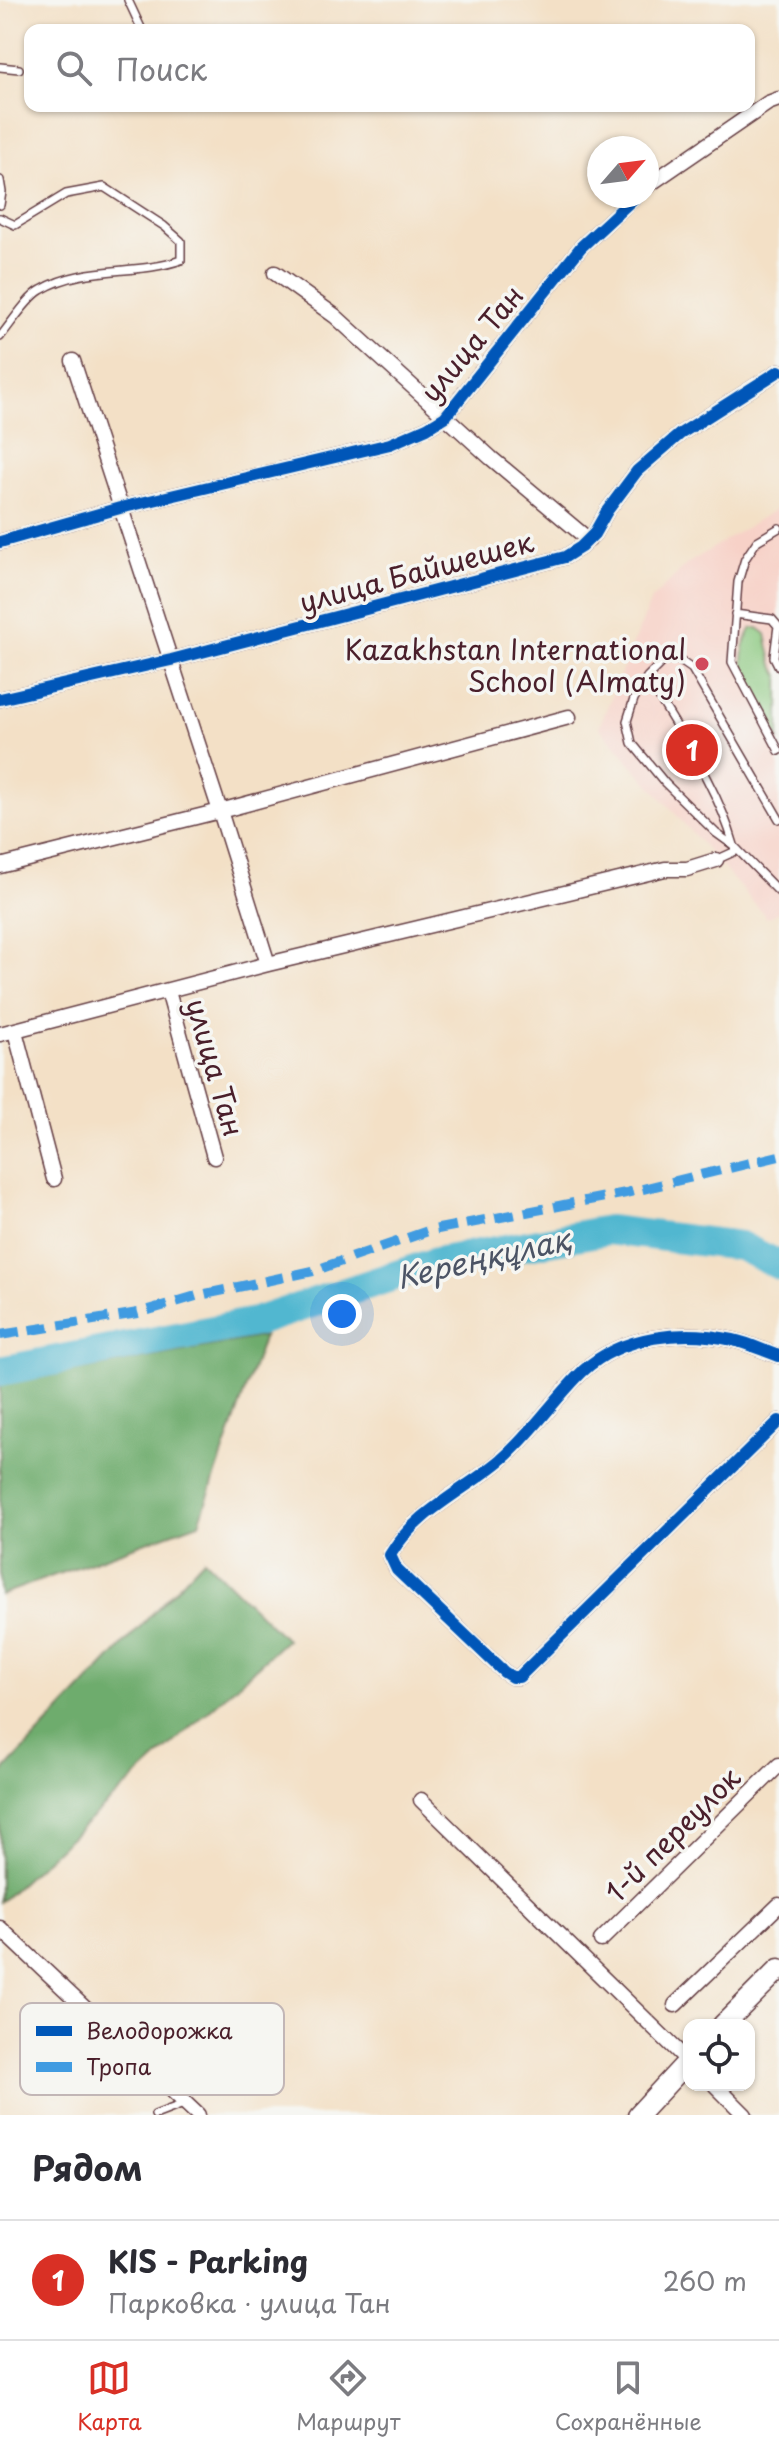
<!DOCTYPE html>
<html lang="ru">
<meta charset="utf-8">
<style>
body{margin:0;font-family:"Playpen Sans",sans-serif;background:#f2f2f3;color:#2b2b33}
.controls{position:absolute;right:24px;bottom:24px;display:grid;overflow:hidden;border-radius:16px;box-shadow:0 2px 6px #0004}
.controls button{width:72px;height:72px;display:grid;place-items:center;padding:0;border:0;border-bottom:2px solid #e1e1e2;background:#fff;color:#2b2b33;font:40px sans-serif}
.compass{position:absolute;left:587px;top:136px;width:72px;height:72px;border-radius:50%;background:#fff;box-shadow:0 2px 6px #0004;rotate:62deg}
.you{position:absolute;left:342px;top:1314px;width:28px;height:28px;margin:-20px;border:6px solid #fff;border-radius:50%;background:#1a73e8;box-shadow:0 0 0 12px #1a73e833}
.badge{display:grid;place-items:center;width:52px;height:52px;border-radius:50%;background:#d93025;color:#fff;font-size:26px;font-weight:700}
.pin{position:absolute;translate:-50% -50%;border:4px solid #fff;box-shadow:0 2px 8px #0006}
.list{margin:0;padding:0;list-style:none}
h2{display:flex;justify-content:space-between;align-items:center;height:104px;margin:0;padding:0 32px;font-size:34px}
h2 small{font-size:26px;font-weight:400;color:#7c7c81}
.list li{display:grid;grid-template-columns:52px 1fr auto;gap:24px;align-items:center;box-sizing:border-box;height:120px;padding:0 32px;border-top:2px solid #e1e1e2}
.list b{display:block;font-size:30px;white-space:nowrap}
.list p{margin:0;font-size:26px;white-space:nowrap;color:#7c7c81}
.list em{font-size:26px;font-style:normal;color:#7c7c81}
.icon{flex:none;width:44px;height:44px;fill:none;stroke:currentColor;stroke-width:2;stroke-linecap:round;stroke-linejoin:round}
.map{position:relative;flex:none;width:779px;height:2115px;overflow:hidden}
.search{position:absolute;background:#fff;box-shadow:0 2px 6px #0004;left:24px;right:24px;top:24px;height:88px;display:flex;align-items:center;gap:20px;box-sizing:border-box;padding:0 28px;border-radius:16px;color:#7c7c81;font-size:30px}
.sheet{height:224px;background:#fff}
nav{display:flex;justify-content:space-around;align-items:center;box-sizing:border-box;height:112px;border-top:2px solid #e1e1e2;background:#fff;font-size:22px;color:#7c7c81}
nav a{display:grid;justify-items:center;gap:4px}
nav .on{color:#d93025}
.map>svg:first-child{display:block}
.built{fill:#f7d1c7}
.green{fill:#89c77e;stroke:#6a7354;stroke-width:2}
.forest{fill:#6eac6d;stroke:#5c664c;stroke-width:2}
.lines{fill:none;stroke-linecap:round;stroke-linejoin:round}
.river{stroke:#51b7d0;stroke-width:30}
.lane-casing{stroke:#633c42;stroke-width:10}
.street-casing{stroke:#633c42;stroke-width:17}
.secondary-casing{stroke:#633c42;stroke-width:23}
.lane{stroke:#fff;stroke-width:7}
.street{stroke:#fff;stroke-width:14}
.secondary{stroke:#fff;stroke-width:20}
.quiet{stroke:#409be1;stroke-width:10;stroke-dasharray:20 10;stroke-linecap:butt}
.cycleway-casing{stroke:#f6f6f2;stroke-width:17}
.cycleway{stroke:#0057b8;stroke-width:12}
.poi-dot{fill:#d1495b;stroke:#f6f6f2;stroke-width:3}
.labels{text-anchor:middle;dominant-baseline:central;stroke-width:7;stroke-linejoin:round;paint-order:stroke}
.street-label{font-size:28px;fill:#4a1f2b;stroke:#f6f6f2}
.poi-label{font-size:28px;fill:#4a1f2b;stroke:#f6f6f2;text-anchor:end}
.water-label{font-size:30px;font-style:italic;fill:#4c5465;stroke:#f6f6f2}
.key{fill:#f6f6f2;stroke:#c2b6b6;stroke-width:2}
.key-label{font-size:22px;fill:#4a1f2b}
</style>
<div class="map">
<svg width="779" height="2115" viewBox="0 0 779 2115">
<rect width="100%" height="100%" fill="#f6f6f2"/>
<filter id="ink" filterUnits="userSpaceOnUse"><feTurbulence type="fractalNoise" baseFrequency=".0125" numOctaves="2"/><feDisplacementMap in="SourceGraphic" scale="16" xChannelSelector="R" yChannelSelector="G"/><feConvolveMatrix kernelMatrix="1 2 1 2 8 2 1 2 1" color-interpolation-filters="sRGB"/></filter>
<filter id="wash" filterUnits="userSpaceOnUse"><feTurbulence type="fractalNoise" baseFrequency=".006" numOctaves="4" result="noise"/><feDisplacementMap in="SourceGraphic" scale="32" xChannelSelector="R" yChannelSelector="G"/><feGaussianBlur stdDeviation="1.8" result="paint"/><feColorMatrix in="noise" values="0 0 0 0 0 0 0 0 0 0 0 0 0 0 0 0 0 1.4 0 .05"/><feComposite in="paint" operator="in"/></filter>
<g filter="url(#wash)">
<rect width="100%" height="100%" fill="#f3e0c6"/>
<!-- built -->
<path class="built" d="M779 507V911L767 918 599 727 651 600 687 564Z"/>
<!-- green -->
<path class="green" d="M752 628H758L766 634 772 662 779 676V740C760 706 727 667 752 628Z"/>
<!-- forest -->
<path class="forest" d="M264 1336 199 1523 0 1595V1385Z
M204 1559 286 1640 0 1902V1775Z"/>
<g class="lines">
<!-- river -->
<path class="river" d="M0 1371 255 1322 436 1262 608 1230 740 1246 779 1265"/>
</g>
</g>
<g filter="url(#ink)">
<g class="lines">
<!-- lane casing -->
<g class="lane-casing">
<path id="lane" d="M128 0 142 30
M0 67 19 69
M0 180 2 192 0 205
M0 218 15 225 66 194 104 187 164 226 181 241V260C135 276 86 264 41 290 28 297 10 325 0 337
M779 528 757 541 745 559 738 582 732 662 779 751
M735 614 772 619 778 626 774 657 779 667
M647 677C678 731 717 785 734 845
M779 819 692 669 679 660H664L647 677 634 699 627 721 632 743 665 783 716 833 734 846 779 892
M716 860 738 850
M155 2115 186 2103"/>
</g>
<!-- street casing -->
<g class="street-casing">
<path id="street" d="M647 186 768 103 779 99
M275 273 335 316 491 458 589 540
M73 361 220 811 268 964
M0 542 120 508 390 444 427 428 445 417 581 247 636 196
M0 699 171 660 565 557 581 547 594 534 607 511 637 471 680 434 779 371
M0 866 220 811 569 717
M168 991 214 1157
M15 1031 54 1179
M0 1034 268 964 665 869H687L716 860
M779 1356C764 1351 748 1343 733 1340 683 1329 622 1335 583 1371 554 1399 532 1434 501 1460 464 1491 415 1512 390 1555L397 1570 504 1672 512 1677H519L779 1421
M421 1800 689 2062
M0 1928 198 2115
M601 1940 779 1765
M675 2005 779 1905
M715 2085 745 2115"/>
</g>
<!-- secondary casing -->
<g class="secondary-casing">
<path id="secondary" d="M723 2025 779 1969
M638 2115 689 2060"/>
</g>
<!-- lane -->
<use href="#lane" class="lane"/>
<!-- street -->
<use href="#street" class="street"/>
<!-- secondary -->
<use href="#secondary" class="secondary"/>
<!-- quiet -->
<path class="quiet" d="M0 1335 138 1313 196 1296 313 1271 428 1231 626 1193 779 1156"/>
<!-- cycleway casing -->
<g class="cycleway-casing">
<path id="cycleway" d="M0 542 120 508 390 444 427 428 445 417 581 247 636 196
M0 699 171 660 565 557 581 547 594 534 607 511 637 471 680 434 779 371
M779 1356C764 1351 748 1343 733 1340 683 1329 622 1335 583 1371 554 1399 532 1434 501 1460 464 1491 415 1512 390 1555L397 1570 504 1672 512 1677H519L779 1421"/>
</g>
<!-- cycleway -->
<use href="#cycleway" class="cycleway"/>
</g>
</g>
<!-- markers -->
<circle class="poi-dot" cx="702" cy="664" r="8"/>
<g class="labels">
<!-- street labels -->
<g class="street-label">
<text transform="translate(471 343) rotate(-50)">улица Тан</text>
<text transform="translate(416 571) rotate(-15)">улица Байшешек</text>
<text transform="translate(216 1067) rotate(74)">улица Тан</text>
<text transform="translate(672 1834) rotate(-45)">1-й переулок</text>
</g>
<!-- poi labels -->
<g class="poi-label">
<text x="686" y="648">Kazakhstan International<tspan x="686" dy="32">School (Almaty)</tspan></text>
</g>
<!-- water labels -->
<g class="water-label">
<text transform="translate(483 1257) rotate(-13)">Кереңқұлақ</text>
</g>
</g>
<!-- legend -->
<rect x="20" y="2003" width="264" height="92" rx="12" class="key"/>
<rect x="36" y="2026" width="36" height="10" fill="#0057b8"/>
<rect x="36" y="2062" width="36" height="10" fill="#409be1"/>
<g class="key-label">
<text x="86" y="2039">Велодорожка</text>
<text x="86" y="2075">Тропа</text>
</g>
</svg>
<div class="controls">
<button><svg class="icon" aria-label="locate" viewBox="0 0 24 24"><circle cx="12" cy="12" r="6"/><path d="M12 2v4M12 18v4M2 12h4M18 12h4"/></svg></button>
</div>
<svg class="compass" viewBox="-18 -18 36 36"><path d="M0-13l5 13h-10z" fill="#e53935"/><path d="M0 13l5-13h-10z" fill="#7c7c81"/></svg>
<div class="you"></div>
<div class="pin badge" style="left:692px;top:750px">1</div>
<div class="search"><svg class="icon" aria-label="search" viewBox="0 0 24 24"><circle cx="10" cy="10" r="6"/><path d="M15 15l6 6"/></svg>Поиск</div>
</div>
<section class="sheet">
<h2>Рядом<small></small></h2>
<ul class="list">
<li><span class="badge">1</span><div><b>KIS - Parking</b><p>Парковка · улица Тан</p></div><em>260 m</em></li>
</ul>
</section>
<nav>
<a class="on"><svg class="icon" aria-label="map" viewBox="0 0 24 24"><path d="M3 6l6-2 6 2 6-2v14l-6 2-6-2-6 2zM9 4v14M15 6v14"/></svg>Карта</a>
<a><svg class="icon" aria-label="directions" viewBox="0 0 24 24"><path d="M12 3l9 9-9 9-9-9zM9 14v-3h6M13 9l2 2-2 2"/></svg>Маршрут</a>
<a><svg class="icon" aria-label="saved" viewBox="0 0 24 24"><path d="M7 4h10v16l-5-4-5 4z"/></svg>Сохранённые</a>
</nav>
